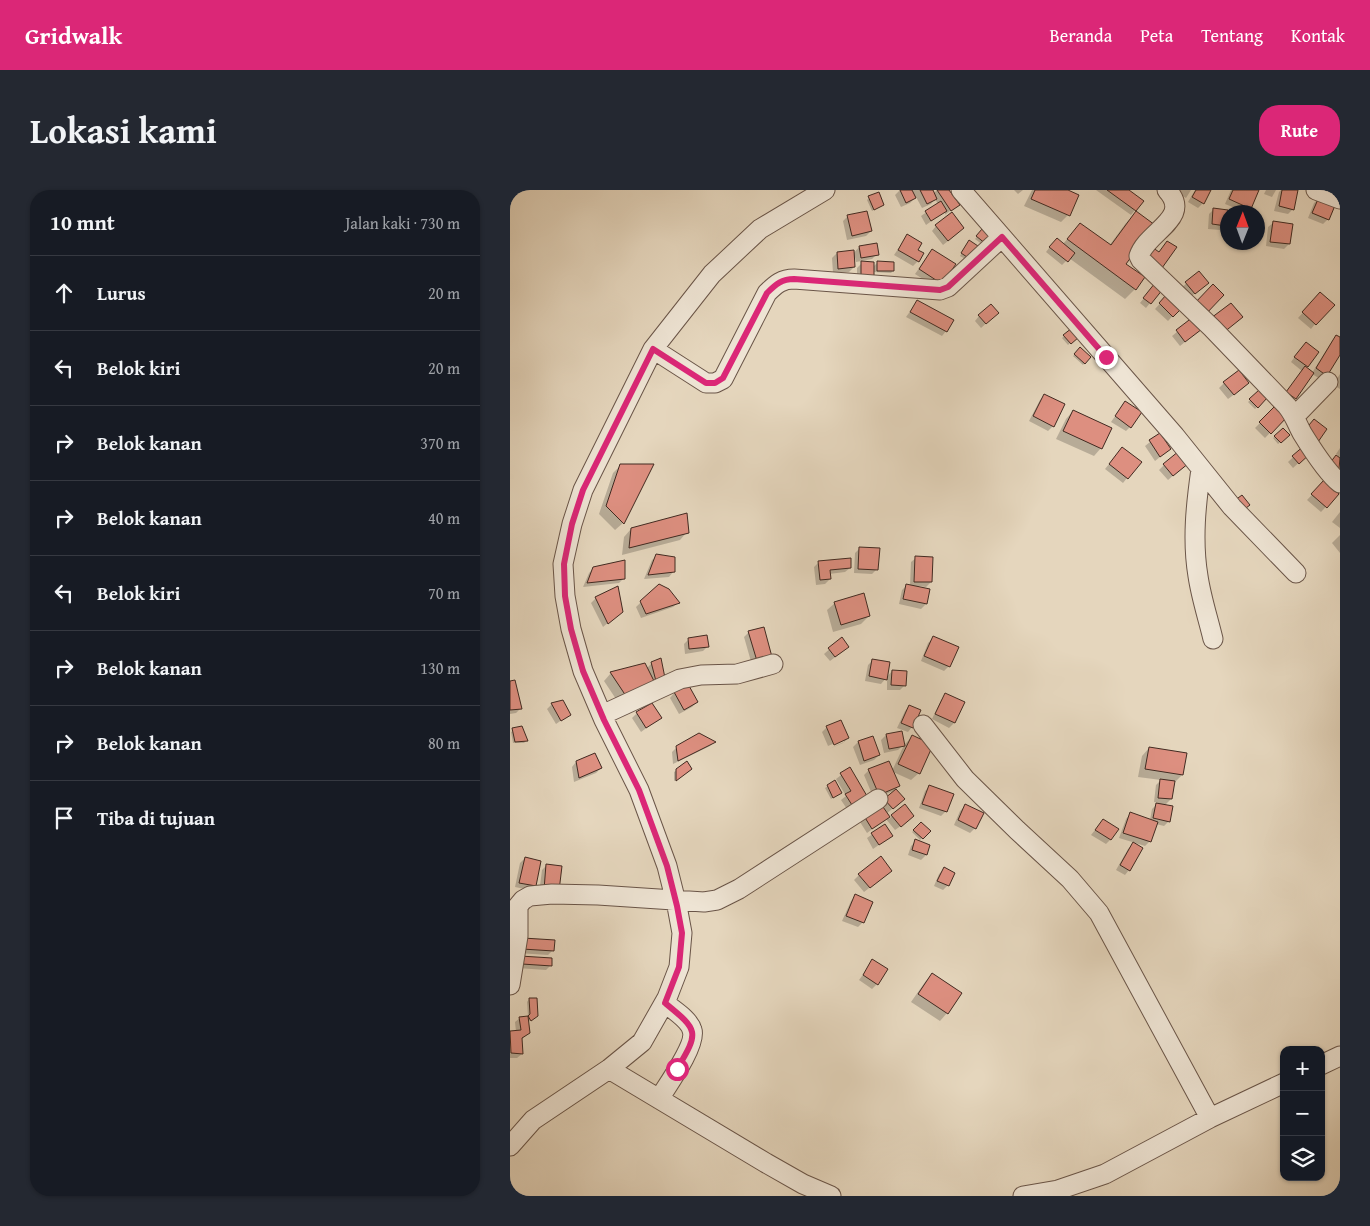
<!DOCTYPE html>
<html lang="id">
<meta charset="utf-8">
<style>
body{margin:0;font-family:"Gentium Book Plus",serif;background:#242831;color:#f1f3f6}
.controls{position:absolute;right:15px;bottom:15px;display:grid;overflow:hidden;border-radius:10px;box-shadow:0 1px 4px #0004}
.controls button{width:45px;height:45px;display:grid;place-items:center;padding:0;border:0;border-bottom:1px solid #363941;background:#171b24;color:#f1f3f6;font:25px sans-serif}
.compass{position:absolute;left:710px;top:15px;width:45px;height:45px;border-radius:50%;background:#171b24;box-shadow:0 1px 4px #0004;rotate:1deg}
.stop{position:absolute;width:15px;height:15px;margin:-11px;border:4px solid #db2777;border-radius:50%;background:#fff}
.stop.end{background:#db2777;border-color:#fff;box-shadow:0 1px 5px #0008}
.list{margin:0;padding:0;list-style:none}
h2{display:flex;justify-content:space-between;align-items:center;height:65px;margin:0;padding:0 20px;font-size:21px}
h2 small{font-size:16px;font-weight:400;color:#9ea1a6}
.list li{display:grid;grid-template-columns:32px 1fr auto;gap:15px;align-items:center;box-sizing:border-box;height:75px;padding:0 20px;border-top:1px solid #363941}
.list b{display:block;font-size:19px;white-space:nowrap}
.list em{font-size:16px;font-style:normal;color:#9ea1a6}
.icon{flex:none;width:28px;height:28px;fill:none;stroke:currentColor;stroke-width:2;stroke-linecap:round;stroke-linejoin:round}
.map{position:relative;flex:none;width:830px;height:1006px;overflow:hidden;border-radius:20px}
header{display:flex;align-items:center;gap:30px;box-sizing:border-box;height:70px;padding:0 25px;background:#db2777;color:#fff}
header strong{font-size:24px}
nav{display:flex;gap:28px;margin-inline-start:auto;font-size:18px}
.intro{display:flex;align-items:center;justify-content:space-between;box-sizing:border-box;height:120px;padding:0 30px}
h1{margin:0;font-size:35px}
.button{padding:12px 22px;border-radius:20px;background:#db2777;color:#fff;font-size:18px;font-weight:700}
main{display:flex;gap:30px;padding:0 30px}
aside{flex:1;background:#171b24;border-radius:20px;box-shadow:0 1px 4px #0004}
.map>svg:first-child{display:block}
.shadow{fill:#0003}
.building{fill:#dd8f80;stroke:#412a21}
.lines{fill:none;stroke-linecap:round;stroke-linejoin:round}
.minor-casing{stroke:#6a5548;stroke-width:21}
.minor{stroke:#eee4d4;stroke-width:19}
.route{stroke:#db2777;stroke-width:6}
</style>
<header>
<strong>Gridwalk</strong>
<nav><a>Beranda</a><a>Peta</a><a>Tentang</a><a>Kontak</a></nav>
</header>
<div class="intro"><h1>Lokasi kami</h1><a class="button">Rute</a></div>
<main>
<aside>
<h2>10 mnt<small>Jalan kaki · 730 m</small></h2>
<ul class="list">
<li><svg class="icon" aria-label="ahead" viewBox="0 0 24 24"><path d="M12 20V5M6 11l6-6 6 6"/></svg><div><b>Lurus</b></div><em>20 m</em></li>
<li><svg class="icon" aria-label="left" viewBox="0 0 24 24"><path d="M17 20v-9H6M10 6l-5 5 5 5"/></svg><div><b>Belok kiri</b></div><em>20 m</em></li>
<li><svg class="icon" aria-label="right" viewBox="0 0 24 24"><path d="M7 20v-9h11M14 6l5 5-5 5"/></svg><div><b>Belok kanan</b></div><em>370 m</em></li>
<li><svg class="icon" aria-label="right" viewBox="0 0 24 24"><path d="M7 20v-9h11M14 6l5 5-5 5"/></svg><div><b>Belok kanan</b></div><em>40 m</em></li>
<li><svg class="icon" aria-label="left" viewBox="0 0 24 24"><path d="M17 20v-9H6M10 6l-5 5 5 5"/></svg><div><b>Belok kiri</b></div><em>70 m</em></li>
<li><svg class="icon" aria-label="right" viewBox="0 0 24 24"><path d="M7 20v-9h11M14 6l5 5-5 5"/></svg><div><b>Belok kanan</b></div><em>130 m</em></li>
<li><svg class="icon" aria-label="right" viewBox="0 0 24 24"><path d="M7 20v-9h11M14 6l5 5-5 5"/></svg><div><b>Belok kanan</b></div><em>80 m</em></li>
<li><svg class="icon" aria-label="arrive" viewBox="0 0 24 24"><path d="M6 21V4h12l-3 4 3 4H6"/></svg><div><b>Tiba di tujuan</b></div></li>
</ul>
</aside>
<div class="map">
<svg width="830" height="1006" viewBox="0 0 830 1006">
<rect width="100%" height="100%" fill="#e5d6bd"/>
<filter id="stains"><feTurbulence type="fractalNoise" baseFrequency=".004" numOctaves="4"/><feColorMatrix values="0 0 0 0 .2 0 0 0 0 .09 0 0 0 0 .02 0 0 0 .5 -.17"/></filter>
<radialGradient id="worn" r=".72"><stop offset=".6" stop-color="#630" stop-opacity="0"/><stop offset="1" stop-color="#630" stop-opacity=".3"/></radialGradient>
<!-- shadow -->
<path class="shadow" d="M390 0H421L423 4 427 0H438L445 17 436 24V25L434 22 416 35 411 26 428 14 425 9 421 14 412 18 406 7 400 13 391 17 385 5Z
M504 0H513L508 4Z
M522 0H555L558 25 551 32 514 16Z
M586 0H617L632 11 621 25Z
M668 0H681L676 8 666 2Z
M685 0H700L693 13 688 18 678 12Z
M721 0H748L740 18 735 22 715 14Z
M756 0H766L762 7 754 4Z
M771 0H785L783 19 778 24 764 21 769 2Z
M359 8 373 15 362 21 357 10Z
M809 8 818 29 813 34 798 28 804 13Z
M704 19 715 35 710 40 698 39 699 24Z
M626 23 615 74 625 99 615 109 559 68 552 75 536 62 542 54H553L570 34 599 56 616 33Z
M338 26 361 41 356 46 337 50 333 31Z
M763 33 779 54 774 59 756 56 758 37Z
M426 36 448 43 433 55 422 41Z
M472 40 480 47 473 55 465 49Z
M397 46 406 60 408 71 403 76 384 65Z
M457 54V70L450 66Z
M366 55 367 64 362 69 346 72 345 67H343L344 77 339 82 323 83 322 68 327 63 343 64 349 57Z
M422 60 444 75 427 98 405 84Z
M368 72 383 81 381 83 363 82 347 92V78L352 73 363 77Z
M689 83 692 98 679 108 671 98Z
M641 99 640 113 636 118 630 113Z
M656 107 669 119 658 131 645 119Z
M806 108 805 134 801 139 788 128Z
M407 112 436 141 432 146 396 127Z
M469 126 482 128 471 138 465 131Z
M683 129 691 139 670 156 662 146Z
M561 140 567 147 558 155 552 148Z
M827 146 830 148V163L812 190 802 184 780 213 773 208 792 181 781 172 791 158 797 177 796 178 802 183 822 151Z
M570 159 579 167 573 175 563 166Z
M830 184V199L823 195Z
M714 193 733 198 718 209 709 198Z
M749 202 756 208 745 219 738 212Z
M535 205 543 236 538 241 519 231 530 210Z
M615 212 620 237 616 241 601 232Z
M766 217 776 226 755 248 745 238Z
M563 221 591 258 584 266 546 249 556 229Z
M773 240 778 245 768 254 763 248Z
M650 244 660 259 645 271 635 256Z
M795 256V267L783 278 778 272Z
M830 258V275L828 278 824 269 828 265 826 264Z
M608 263 617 288 613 293 595 279Z
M111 275H142L113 333 105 340 89 324 103 283Z
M654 275 672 278 658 290 649 280Z
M814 292 828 304 811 322 797 310Z
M830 322V338L822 332Z
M121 339 177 342 170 350 112 365 114 347Z
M830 345V363L822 353Z
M350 358 367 379 362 384 344 383 345 363Z
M147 366 163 382 159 387 134 389 142 370Z
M406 368 421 392 416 397 409 396 408 398 418 400 416 414 411 419 389 414 392 400 397 395 400 396 401 372Z
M309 372 340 378 335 382 319 384 320 389 315 394 306 395 304 377Z
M84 378 114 388 109 393 73 397 79 383Z
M149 395 168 413 163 417 131 428 126 417Z
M86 408 106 426 93 437 81 413Z
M325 413 359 426 351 434 323 442 317 420Z
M239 442 261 466 242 475 234 447Z
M423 448 439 476 434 481 411 471 418 453Z
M331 449 332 462 320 471 314 464Z
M178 450 198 456 193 461 175 464 174 454Z
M363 470 376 488 382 481 394 496 390 500H377V487L371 494 355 491 358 475Z
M142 473 154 488 110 515 94 491 101 483 134 475 136 479Z
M0 492 11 518 6 523 0 524Z
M178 496 187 512 182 517 169 524 160 508 164 503Z
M436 505 453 513 444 533 439 538 422 529 431 510Z
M42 514 59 525 46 534 37 519Z
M399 516 402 537 398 542 387 538 395 521Z
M127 523 150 528 131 542 122 528Z
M317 537 338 548 333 553 319 559 334 552V549L318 556 312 542Z
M11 538 16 551 14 553H3L1 542Z
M391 542 393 555 388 560 374 563 371 550 376 545Z
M362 547 369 565 364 570 350 575 343 557 348 552Z
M402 547 409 583 401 590 383 582 388 596 386 600 364 609 354 585 359 580 382 581 394 555Z
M204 552 200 556 163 574 162 562 167 557Z
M639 558 672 585 665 592 661 609 654 616 659 631 654 636 646 634 640 651 635 656 609 648 616 629 620 624 640 630 642 619 648 613 644 612 646 595 651 590 628 587 632 566Z
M66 572 91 578 86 583 64 592 62 577Z
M339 579 356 606 337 619 331 610 336 606 326 589Z
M167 580 178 581 164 591V582Z
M325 592 330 603 321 609 315 598Z
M420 596 436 621 431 626 409 618 415 601Z
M386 601 388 614 376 624 379 629 382 626 398 631 385 640 376 629 357 643 350 632Z
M455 616 465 638 460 643 444 635 450 621Z
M593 630 600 650 596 654 581 645Z
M411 634 419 641 410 650 402 642Z
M375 635 376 650 363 659 357 648Z
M406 651 419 656 416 665 411 670 398 665 401 656Z
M623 654 619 680 615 685 606 680 618 659Z
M15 668 25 696 20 700 5 697 10 673Z
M36 676 50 677 29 704 32 680Z
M434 679 438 695 433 700 424 696 429 684Z
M349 685H376L354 702 344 690Z
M346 706 353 732 348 737 332 731 341 711Z
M9 754 43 760 38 765 8 763Z
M363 771 367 794 362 799 349 790Z
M6 772 41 775 36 780 7 778Z
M422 784 437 823 430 831 401 812 415 792Z
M19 809 24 827 17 833 19 843 11 850 12 864 7 868H0V843L6 842 5 832 10 828 18 827 17 812Z"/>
<!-- building -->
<path class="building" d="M390 0H402L406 8 396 13Z
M410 0H423L427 9 417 14Z
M427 0H439L450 15 441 21Z
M525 0H558L569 5 560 26 521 9Z
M597 0H619L634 11 626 21Z
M686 0H701L694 14 682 7Z
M723 0H749L741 19 719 9Z
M772 0H788L784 20 769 16Z
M369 2 374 15 364 20 358 6Z
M809 7 826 13 819 30 802 23Z
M431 11 437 21 421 31 415 21Z
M703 18 718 20 716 36 702 34Z
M357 21 362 41 342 46 337 25Z
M626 21 645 35 616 74 635 87 626 100 557 49 570 33 601 55Z
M442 22 454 38 438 51 425 35Z
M763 31 783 34 780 54 760 52Z
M472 39 482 47 476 54 466 46Z
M397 44 412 53 408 60 414 63 409 72 388 60Z
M547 48 565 63 558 72 539 57Z
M459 50 468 56 460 69 451 63Z
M657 51 667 57 652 78 632 65 639 55 649 62Z
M367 53 369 65 351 68 349 56Z
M422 59 446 74 432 94 409 79Z
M344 60 345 77 328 79 327 62Z
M351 71 364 72V88H351Z
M367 71 384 72V81H367Z
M689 81 699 93 685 104 675 92Z
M645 93 653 99 641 114 633 108Z
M703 94 714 105 694 126 683 115Z
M810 102 825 115 806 135 792 122Z
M656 105 671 119 663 127 649 113Z
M407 110 444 130 437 142 400 122Z
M721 113 733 127 713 143 701 128Z
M481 114 489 123 476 134 468 125Z
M683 127 692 139 675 152 666 140Z
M562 138 569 147 561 154 553 145Z
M826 145 830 147V165L817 186 806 178Z
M796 152 809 162 798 177 784 167Z
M570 157 581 167 575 174 564 164Z
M795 176 804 183 786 209 776 202Z
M729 180 739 193 724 205 713 192Z
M749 200 757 208 748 218 739 209Z
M534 204 555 214 544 237 523 226Z
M615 211 632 222 621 238 605 226Z
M766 215 778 226 761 244 749 232Z
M563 220 602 238 592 259 553 241Z
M804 229 817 239 808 252 794 241Z
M773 238 780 245 771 253 764 246Z
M650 243 661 259 650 267 639 250Z
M795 255 802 262 789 274 782 266Z
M612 257 632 272 618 289 599 274Z
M669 261 679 273 663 286 653 274Z
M826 265 830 268 829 279 820 273Z
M110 274H144L114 334 96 316Z
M814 290 829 304 817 318 801 304Z
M732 305 740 315 732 321 724 311Z
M177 323 179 343 119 358 121 338Z
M349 357 370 358 368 380 348 379Z
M146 364 165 367V382L138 385Z
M405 366 423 367 422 392H404Z
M341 368V378L320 380 321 389 310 390 308 371Z
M115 370V389L77 393 83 377Z
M149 394 159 399 170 413 136 424 130 411Z
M396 394 420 399 417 414 393 409Z
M108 396 113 422 98 434 85 407Z
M354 403 360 426 331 435 324 412Z
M254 437 262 467 247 471 238 441Z
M197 445 199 457 179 459 178 448Z
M423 446 449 457 440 477 414 466Z
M332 447 339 457 325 467 318 458Z
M151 468 155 488 147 495 141 472Z
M362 469 380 472 377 490 359 486Z
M135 473 144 491 118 509 100 482Z
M382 480 397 481 396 496 381 495Z
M5 490 12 519 0 520V491Z
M178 494 188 512 174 520 164 502Z
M435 503 455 512 445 533 425 524Z
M53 510 61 525 51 531 41 513Z
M142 513 152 528 136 538 126 522Z
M399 515 411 520 403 538 391 533Z
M331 530 339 548 324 555 316 536Z
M12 536 18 551 5 552 2 538Z
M392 541 395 556 379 559 376 544Z
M189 543 206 552 168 571 166 556Z
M402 545 423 555 410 584 388 574Z
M363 546 370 565 354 571 348 551Z
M639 557 677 563 673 585 635 579Z
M85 563 92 578 69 588 66 571Z
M177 571 182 579 166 591V579Z
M379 571 390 596 369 605 358 579Z
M340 577 357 606 342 615 335 604 341 601 330 583Z
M650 589 665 591 662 609 648 608Z
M325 590 332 603 323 608 317 595Z
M419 595 444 604 437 622 412 614Z
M386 599 395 609 383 619 374 609Z
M646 613 663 616 660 632 643 628Z
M371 614 380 627 362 639 354 626Z
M395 614 404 626 391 637 381 625Z
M455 614 474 623 466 639 448 630Z
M620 622 648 632 641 652 613 643Z
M593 629 609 639 601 650 585 640Z
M411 632 421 641 413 649 403 640Z
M375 634 383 646 369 655 361 643Z
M405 649 420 655 417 665 402 660Z
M623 652 633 658 620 681 610 675Z
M371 666 382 681 360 698 348 684Z
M15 667 31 671 26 696 9 693Z
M36 674 52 676 49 701 34 700Z
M434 677 445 683 439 696 427 691Z
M345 704 363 712 354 733 336 726Z
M13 748 45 750 44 761 12 759Z
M10 766 42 768V776L12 774Z
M362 769 378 779 368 795 353 785Z
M422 783 452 803 438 824 408 804Z
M19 808H27L28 826 21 831 18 826 20 824Z
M18 826 20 843 12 848 13 864 1 863 0 841 11 840 9 827Z"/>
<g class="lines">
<!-- minor casing -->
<g class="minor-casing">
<path id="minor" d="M451 0 665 246 722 317 786 383
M657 0C683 28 637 41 629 66L631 70 702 138 777 216C785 226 786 232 792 243 800 256 818 284 830 293
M806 0 830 9
M143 159 196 193H205L213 189 257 103C266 94 272 89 284 89L430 100 438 97 492 47
M785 226 818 192
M691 279C686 314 682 350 688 386 691 407 698 428 703 449
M92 525 170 489 191 485 227 484 263 474
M413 535 455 589 507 640 560 689 589 723 700 928
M0 795 8 746V716L13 710 20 706 42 704 88 705 194 712 207 710 229 699 368 609
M811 875 830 866
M99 879 256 973 293 994 321 1006
M149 909C157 896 187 854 182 840 179 829 163 820 155 813
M0 956 23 930 99 879 132 852 157 808 169 777 172 743 167 716 157 676 129 600 94 530 73 481 61 439 55 406 53 374 62 334 73 300 143 159 202 84 250 39 315 0
M513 1006 548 1000 595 984 700 928 774 893"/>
</g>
<!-- minor -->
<use href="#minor" class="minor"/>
</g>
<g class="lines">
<!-- route -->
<path class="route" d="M167 879C190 841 188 840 155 813L169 777 172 743 167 716 157 676 129 600 94 530 73 481 61 439 55 406 54 374 62 334 73 300 143 159 196 193H205L213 188 257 103C266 94 272 89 284 89L430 100 438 97 492 47 596 167"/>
</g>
<rect width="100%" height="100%" filter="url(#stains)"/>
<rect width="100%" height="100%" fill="url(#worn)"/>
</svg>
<div class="controls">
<button>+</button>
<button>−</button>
<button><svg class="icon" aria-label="layers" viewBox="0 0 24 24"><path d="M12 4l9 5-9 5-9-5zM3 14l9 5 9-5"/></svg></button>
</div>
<svg class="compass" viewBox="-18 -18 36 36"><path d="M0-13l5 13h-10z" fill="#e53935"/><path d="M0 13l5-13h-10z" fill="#9ea1a6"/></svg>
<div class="stop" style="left:167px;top:879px"></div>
<div class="stop end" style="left:596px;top:167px"></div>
</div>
</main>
